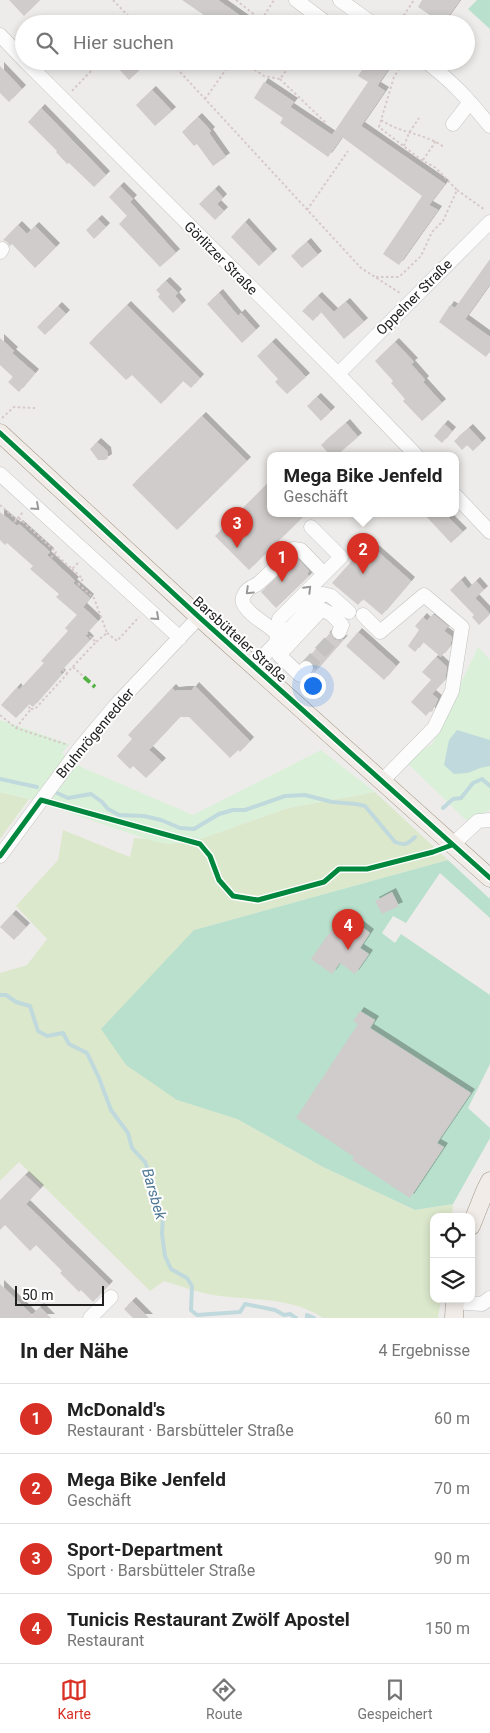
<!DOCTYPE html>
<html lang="de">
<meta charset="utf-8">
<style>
body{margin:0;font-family:Roboto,sans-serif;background:#f2f2f2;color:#222}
.controls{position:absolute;right:15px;bottom:15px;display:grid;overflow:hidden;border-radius:10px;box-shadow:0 2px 8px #0003}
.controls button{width:45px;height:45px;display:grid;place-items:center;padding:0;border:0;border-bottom:1px solid #e0e0e0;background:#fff;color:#222;font:25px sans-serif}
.scale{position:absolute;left:15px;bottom:12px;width:89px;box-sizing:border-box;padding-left:5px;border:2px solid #202020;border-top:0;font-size:14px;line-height:18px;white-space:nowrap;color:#202020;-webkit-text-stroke:4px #fff;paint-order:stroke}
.you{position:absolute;left:312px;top:685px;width:18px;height:18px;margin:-12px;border:4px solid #fff;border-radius:50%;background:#1a73e8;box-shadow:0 0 0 8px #1a73e833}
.badge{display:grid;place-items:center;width:32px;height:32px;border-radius:50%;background:#d93025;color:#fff;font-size:16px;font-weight:700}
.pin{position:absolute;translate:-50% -41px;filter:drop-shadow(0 1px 2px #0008)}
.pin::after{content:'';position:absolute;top:26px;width:18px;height:15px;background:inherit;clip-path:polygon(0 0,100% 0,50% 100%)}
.popup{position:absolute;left:267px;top:452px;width:192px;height:65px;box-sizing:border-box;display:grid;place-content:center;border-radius:10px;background:#fff;filter:drop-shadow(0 1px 4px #0005);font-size:16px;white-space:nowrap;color:#767676}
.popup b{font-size:19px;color:#222}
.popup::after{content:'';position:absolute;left:50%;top:100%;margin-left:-10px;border:10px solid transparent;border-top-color:#fff}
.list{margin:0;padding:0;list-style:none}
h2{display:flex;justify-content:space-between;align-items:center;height:65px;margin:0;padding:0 20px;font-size:21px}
h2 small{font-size:16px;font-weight:400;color:#767676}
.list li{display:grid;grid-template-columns:32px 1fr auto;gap:15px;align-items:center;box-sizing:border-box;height:70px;padding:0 20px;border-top:1px solid #e0e0e0}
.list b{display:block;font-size:19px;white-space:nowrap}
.list p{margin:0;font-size:16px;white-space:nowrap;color:#767676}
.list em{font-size:16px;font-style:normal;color:#767676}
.icon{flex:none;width:28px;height:28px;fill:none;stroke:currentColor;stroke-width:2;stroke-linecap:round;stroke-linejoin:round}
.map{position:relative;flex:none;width:490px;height:1318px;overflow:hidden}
.search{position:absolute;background:#fff;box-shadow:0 2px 8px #0003;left:15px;right:15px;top:15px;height:55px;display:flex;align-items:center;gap:12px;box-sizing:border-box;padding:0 18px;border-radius:28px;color:#767676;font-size:19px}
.sheet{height:345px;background:#fff}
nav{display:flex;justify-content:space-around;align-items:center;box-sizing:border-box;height:70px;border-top:1px solid #e0e0e0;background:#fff;font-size:14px;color:#767676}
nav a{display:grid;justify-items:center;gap:2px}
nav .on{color:#d93025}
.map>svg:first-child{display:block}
.grass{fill:#dce8cc}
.park{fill:#daf0d9}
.pitch{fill:#b9e0cd}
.water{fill:#c0d9dd}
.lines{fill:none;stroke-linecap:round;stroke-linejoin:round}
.stream{stroke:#c0d9dd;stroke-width:4}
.building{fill:#cfcccb;filter:url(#shadow)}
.minor-tunnel{stroke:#c5c3c2;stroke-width:14;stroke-dasharray:14 7;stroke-linecap:butt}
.minor-casing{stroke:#c4c3c2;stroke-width:15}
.major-casing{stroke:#a29888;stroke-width:19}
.path{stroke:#d6cac9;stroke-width:2;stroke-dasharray:2.5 2.5;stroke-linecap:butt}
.minor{stroke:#fcfcfc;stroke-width:14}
.major{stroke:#f1ece7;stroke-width:18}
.quiet{stroke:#55b145;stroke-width:4;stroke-dasharray:8 4;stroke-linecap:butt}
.cycleway-casing{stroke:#fff;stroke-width:8}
.cycleway{stroke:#00873e;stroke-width:5}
.oneway{stroke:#999}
.labels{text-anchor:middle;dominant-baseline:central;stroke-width:4;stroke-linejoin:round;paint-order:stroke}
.street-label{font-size:14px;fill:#202020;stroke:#fff}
.water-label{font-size:15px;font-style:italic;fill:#4f7897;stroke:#fff}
</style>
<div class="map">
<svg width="490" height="1318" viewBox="0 0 490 1318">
<defs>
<filter id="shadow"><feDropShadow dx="4" dy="-4" stdDeviation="0" flood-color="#0004"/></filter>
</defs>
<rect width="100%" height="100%" fill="#eeecea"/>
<!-- grass -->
<path class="grass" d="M0 792 29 799 0 839Z
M375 792 448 860 194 930 177 1100 237 1119 323 1167 415 1210 453 1204 452 1217H434V1299H441L438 1318H323C291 1296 250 1301 213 1295 197 1292 180 1286 164 1281L150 1291 19 1162 0 1181V973L27 965 47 939 16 906 58 860 63 830 130 857 134 838 192 842 288 808Z"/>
<!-- park -->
<path class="park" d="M478 647 490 660V810L467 821 405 761 432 744Z
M0 720 69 744 62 753 79 766 193 815 321 750 375 792 288 808 192 842 167 844 149 840 29 799 0 792Z"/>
<!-- pitch -->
<path class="pitch" d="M477 0H490V29L468 9Z
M448 860 490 899V918L440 873 406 923 393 916 382 933 395 943 401 934 490 995V1064L468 1108 490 1128V1138L453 1204 415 1210 323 1167 237 1119 177 1100 126 1065 101 1029 194 930Z"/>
<!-- water -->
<path class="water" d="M457 730 490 740V766L480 768 468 773 454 774 444 765 449 740Z"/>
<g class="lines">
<!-- stream -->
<path class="stream" d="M0 779 37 787
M57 793 68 798 91 794 102 802 108 809 119 815 144 816 161 820 180 828 194 829 219 814 233 810H245L285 796 305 795 332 802 356 804 365 806 395 842C405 846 408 844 415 837
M443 808 453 799 461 798 473 783 482 779 490 786
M0 995H6L16 1002 30 1006 38 1031 47 1036 63 1033 69 1044 87 1053 99 1078 111 1110 128 1133 132 1148 145 1162 155 1187 156 1205 163 1214 162 1234 165 1256 171 1269 187 1278 192 1286 191 1310 197 1315 240 1312 245 1304 275 1310 284 1315 290 1314 296 1318
M307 1318V1315L314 1318"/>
</g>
<!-- building -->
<path class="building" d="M9 0H40L24 16Z
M182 0H218L252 24H217Z
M422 0H460L443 24 418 7Z
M122 61H149L129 80 116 66Z
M368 61H394L377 86 385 91 361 126 445 184 429 205 438 210 399 265 383 254 422 196 342 137 328 157 280 123 283 118 254 98 264 82 294 102 290 107 332 135 368 82 358 76Z
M0 66 22 89 9 102 0 93Z
M152 90 172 111 155 126 136 105Z
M41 108 106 175 94 187 69 163 67 164 56 152 57 151 28 122Z
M198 117 211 131 209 133 226 157 213 166 197 144 194 146 182 132Z
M120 186 133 199 130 202 176 253 160 267 119 224 127 216 109 197Z
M215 189 223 198 217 204 224 211 215 220 199 204Z
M98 219 106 227 94 239 86 230Z
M245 222 273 253 259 266 231 237Z
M18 225 27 234 35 226 56 247 35 268 12 244 10 246 7 242 3 240Z
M307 242 318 255 302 268 291 256Z
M490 259V284L465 319 490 337V351L486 357 439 322 450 305 455 308Z
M166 281 178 293 175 296 182 304 173 313 158 297 160 294 156 290Z
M219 293 238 316 241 313 256 330 242 343 207 304Z
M318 296 334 312 346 302 364 322 344 339 321 312 313 321 302 311Z
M127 305 200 378 191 388 183 381 161 404 132 375 126 380 89 343Z
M58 306 66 314 45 335 37 327Z
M0 338 14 351 12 353 35 373 19 392 8 382 13 377 0 365Z
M272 342 306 377 287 394 275 382 278 379 257 356Z
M395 342 414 362 411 364 425 380 423 382 442 403 422 421 403 401 405 399 391 383 393 381 375 361Z
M317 397 331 411 321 421 307 406Z
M202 416 247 461 177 530 132 485Z
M346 423 358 437 337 455H330L321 445Z
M444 424 452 431 442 443 434 436Z
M469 428 482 442 473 451 467 445 462 450 454 441Z
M97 442 107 451 108 458 105 460H98L90 449Z
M270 481V513H307L249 570 215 536Z
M0 512 17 526 19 524 50 552 47 555 75 581 73 583 90 598 83 607 98 621 85 635 90 640 60 672 62 674 33 707 29 704 16 718 1 705 17 687 19 690 44 663 41 661 68 631 65 628 77 615 56 597 59 594 30 569 33 566 7 543 5 545 0 540Z
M423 513H444L463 532 451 543Z
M368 543 411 581 382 615 363 599 358 605 332 583Z
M297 558 309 571 307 574 309 576 276 608 261 592Z
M461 580 468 589 476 581 484 590 475 598 490 614 479 625 472 617 474 615 450 590Z
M433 614 448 626 444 631 452 637 450 646 441 657 423 642 415 652 408 646 419 630 415 626 423 617 427 621Z
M358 632 396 666 384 680 346 646Z
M330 633 335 640 344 639 313 674 315 669 314 665 307 659Z
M436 657 447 667 445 680 432 694 438 699 432 712 430 711 426 716 411 702 431 680 422 672Z
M195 686 250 741 240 752 238 750 230 758 189 717H180L149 750 162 762 146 778 133 766 130 769 117 756 132 739 128 735 172 688 175 691 184 690H192Z
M392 892 399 906 382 914 375 901Z
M12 914 26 927 14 940 0 927Z
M356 922 370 933 360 948 369 954 355 974 340 963 332 974 311 959 332 929 345 938Z
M360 1011 375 1020 370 1028 471 1093 437 1143 444 1147 410 1198 352 1160 354 1157 296 1118 358 1024 353 1021Z
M25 1175 40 1189 26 1204 109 1285 93 1302 81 1290 79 1292 60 1273 62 1271 36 1245 30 1251 5 1225 0 1230V1200Z
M0 1284 32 1315 40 1307 51 1318H0Z
M132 1301 149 1318H133L124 1309Z"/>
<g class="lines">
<!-- minor-tunnel -->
<path class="minor-tunnel" d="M306 668 339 632"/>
<!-- minor casing -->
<g class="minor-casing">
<path id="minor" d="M296 0 328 24
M340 0 373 24
M0 35 24 60
M25 61 338 374 416 455
M425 61C452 81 469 100 490 126
M453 124 470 102
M0 252 2 249
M338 374 490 222
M0 474 180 638
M456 496 490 532
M313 605 331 614 342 625 339 632
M363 615 380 632 424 595 462 627 452 691 434 728 381 782
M277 634C268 624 256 620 247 609 243 605 241 600 244 595 246 590 251 587 256 585 269 575 281 561 293 549L301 550 324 574
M276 643 279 619 341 557 311 527
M253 667 323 594 331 596 349 612
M306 668 300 675 279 655 321 610
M452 845 478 821 490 820
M0 856 80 748 115 706 199 617
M455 1302 482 1304 490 1298
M90 1318 111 1297"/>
</g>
<!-- major casing -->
<g class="major-casing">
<path id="major" d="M0 433 199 617 490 878
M471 1226 485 1191 490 1181
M454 1318 455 1299"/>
</g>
<!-- path -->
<path class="path" d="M113 0 136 24
M236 0 266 24
M259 24 274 0
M398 24 414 0
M170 61 361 268 400 293
M242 61 264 76 280 79 293 61
M280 79 327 124
M72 91 90 72 102 61
M205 99 232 61
M381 120C402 134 424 133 444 147
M404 146 409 133 419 118
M423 160 436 141
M457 190 485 210
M307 210 348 151
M376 277H399L421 256 432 232 443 221 457 190 436 168 420 159 379 127 394 77 404 61
M2 418 14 407 35 408
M0 505 17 520
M19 518 56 552 48 561
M11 526 23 512
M54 553 72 569 78 563
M72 569 83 579 74 589
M78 584 94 598 107 633 96 642
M107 633 117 641 139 617
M73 667 84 677
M66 674 96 642 86 633
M31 709H35L67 674 60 667
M0 715 16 728 68 745
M16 728 31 709 25 704
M54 803 200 844 210 856 219 880 233 896 258 900 324 882 339 869H367L438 850"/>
<!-- minor -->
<use href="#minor" class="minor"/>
<!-- major -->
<use href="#major" class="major"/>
<!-- quiet -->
<path class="quiet" d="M84 677 95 687"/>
<!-- cycleway casing -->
<g class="cycleway-casing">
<path id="cycleway" d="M0 433 199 617 490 878
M0 856 41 800 200 844 210 856 219 880 233 896 258 900 324 882 339 869H367L433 852 452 845"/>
</g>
<!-- cycleway -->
<use href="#cycleway" class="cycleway"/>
</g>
<!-- one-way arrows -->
<defs><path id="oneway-chevron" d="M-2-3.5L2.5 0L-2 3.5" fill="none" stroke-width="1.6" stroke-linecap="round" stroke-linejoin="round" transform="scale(1.25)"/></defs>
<g class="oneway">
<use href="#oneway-chevron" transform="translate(36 507) rotate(42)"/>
<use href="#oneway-chevron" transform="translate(308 589) rotate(-45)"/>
<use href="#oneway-chevron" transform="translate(249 591) rotate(136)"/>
<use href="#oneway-chevron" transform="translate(156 617) rotate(42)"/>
</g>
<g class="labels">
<!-- street labels -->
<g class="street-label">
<text transform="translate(221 258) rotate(45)">Görlitzer Straße</text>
<text transform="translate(414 297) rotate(-45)">Oppelner Straße</text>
<text transform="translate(240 639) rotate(42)">Barsbütteler Straße</text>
<text transform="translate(95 733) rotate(-50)">Bruhnrögenredder</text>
</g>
<!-- water labels -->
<g class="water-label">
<text transform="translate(154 1194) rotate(74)">Barsbek</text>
</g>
</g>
</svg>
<div class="controls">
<button><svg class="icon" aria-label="locate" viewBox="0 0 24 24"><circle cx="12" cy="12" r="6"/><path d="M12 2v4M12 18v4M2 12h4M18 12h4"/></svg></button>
<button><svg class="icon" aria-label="layers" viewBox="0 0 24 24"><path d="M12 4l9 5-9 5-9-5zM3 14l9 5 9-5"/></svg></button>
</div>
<div class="scale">50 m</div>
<div class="you"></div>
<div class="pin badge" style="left:282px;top:582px">1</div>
<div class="pin badge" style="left:363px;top:574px">2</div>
<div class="popup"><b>Mega Bike Jenfeld</b>Geschäft</div>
<div class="pin badge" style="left:237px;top:548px">3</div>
<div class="pin badge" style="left:348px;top:950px">4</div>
<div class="search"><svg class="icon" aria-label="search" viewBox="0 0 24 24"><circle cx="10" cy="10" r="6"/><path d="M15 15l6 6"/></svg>Hier suchen</div>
</div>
<section class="sheet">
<h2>In der Nähe<small>4 Ergebnisse</small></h2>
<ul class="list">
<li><span class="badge">1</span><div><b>McDonald's</b><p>Restaurant · Barsbütteler Straße</p></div><em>60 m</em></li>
<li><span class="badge">2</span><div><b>Mega Bike Jenfeld</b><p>Geschäft</p></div><em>70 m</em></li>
<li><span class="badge">3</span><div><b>Sport-Department</b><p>Sport · Barsbütteler Straße</p></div><em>90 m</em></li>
<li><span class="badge">4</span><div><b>Tunicis Restaurant Zwölf Apostel</b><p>Restaurant</p></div><em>150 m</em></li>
</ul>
</section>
<nav>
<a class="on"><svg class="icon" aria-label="map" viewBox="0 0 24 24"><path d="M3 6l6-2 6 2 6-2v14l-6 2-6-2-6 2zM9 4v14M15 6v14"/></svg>Karte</a>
<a><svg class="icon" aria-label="directions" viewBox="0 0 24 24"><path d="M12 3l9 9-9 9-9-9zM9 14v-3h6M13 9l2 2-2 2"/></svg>Route</a>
<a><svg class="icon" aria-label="saved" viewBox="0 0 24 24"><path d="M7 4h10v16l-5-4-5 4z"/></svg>Gespeichert</a>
</nav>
